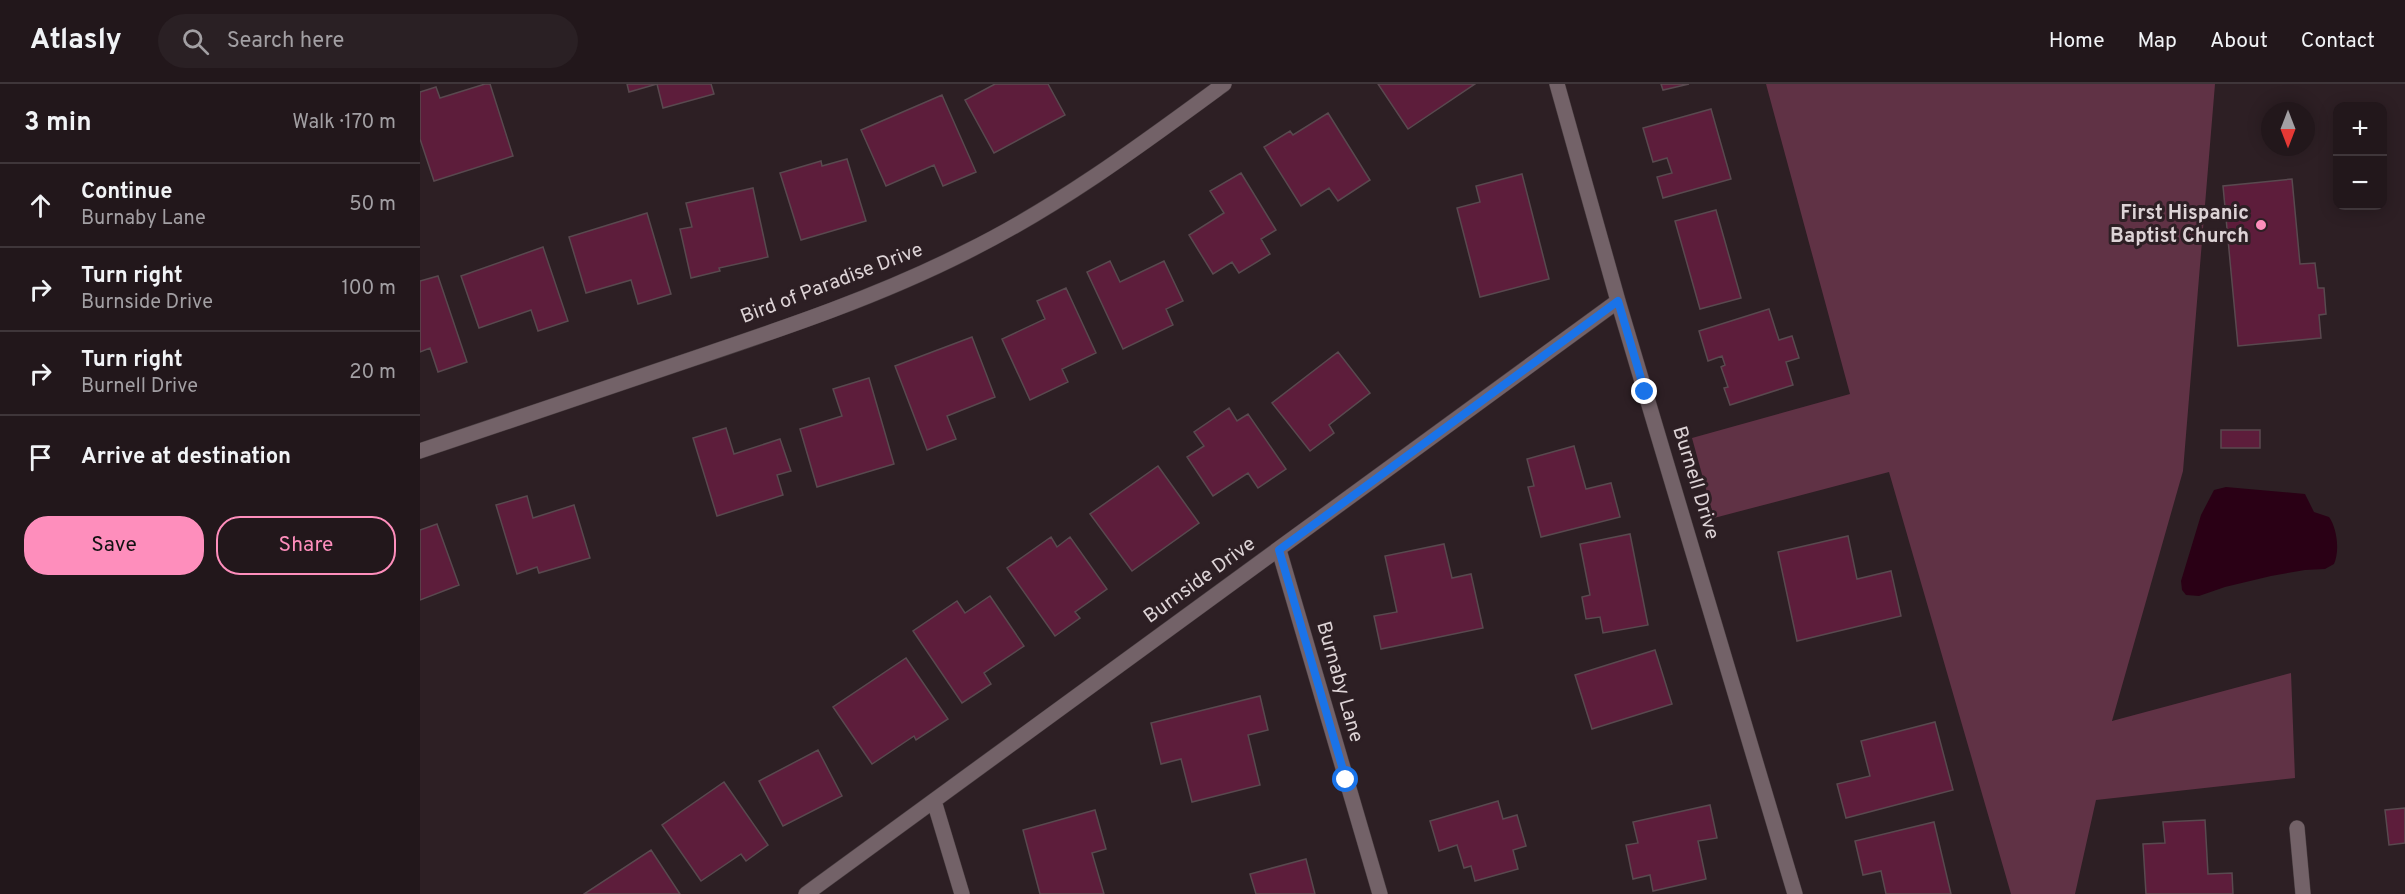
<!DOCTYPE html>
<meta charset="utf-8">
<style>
body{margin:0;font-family:Overpass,sans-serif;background:#2a2024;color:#f1f3f6}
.controls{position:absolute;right:18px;top:18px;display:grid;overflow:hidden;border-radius:12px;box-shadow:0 3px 15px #0003}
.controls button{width:54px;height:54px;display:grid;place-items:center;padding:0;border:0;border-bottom:2px solid #3f363a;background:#22171b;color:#f1f3f6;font:30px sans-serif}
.compass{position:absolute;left:1841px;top:18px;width:54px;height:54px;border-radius:50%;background:#22171b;box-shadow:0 3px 15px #0003;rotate:180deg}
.stop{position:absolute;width:18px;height:18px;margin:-14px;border:4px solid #1a73e8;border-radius:50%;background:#fff}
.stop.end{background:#1a73e8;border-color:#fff;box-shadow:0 2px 6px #0008}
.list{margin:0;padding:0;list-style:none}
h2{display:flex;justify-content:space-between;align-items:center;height:78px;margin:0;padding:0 24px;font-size:26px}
h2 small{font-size:20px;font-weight:400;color:#a29fa3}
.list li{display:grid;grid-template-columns:39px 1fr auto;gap:18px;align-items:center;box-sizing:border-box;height:84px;padding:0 24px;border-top:2px solid #3f363a}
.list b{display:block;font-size:22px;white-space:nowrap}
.list p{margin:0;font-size:20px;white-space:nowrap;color:#a29fa3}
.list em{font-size:20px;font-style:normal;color:#a29fa3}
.actions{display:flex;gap:12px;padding:18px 24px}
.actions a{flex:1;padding:14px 0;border:2px solid #fe8ebc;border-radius:24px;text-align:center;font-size:21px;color:#fe8ebc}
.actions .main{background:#fe8ebc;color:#111}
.icon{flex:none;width:33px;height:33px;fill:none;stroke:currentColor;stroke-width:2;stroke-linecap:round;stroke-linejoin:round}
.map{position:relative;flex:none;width:1985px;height:810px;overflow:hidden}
header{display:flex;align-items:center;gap:36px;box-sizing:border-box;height:84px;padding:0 30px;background:#22171b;border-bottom:2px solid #3f363a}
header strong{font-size:28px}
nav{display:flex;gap:33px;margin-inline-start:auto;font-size:21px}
.search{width:420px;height:54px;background:#2a2024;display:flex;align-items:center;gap:15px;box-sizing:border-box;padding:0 21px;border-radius:33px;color:#a29fa3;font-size:22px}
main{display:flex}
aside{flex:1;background:#22171b}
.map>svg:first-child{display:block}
.green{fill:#603245}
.water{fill:#2a0015}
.building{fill:#5d1d3b;stroke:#59494f;stroke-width:1.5}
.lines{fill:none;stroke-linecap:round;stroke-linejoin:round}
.minor-casing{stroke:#493e41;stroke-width:16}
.tertiary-casing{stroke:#493e41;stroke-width:16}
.minor{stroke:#736268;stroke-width:15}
.tertiary{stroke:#736268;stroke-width:15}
.route{stroke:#1a73e8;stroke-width:8}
.poi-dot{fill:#fe8ebc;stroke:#2d1f24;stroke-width:2}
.labels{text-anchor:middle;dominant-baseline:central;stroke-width:6;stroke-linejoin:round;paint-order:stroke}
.poi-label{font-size:20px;font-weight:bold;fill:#ddd3d6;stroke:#2d1f24;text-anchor:end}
.street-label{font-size:20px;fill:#ddd3d6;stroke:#2d1f24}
</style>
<header>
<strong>Atlasly</strong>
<div class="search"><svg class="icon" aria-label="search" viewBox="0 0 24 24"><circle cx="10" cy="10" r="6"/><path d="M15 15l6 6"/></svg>Search here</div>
<nav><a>Home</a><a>Map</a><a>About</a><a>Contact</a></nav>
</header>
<main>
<aside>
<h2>3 min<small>Walk · 170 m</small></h2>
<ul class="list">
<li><svg class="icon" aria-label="ahead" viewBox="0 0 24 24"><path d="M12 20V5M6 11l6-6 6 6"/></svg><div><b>Continue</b><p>Burnaby Lane</p></div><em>50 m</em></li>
<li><svg class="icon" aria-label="right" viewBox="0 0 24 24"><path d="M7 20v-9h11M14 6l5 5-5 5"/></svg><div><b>Turn right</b><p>Burnside Drive</p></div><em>100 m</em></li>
<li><svg class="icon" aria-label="right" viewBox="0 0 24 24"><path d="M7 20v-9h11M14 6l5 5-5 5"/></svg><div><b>Turn right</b><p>Burnell Drive</p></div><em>20 m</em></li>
<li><svg class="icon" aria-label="arrive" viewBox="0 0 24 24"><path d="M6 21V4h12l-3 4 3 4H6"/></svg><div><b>Arrive at destination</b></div></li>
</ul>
<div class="actions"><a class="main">Save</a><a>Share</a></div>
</aside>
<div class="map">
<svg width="1985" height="810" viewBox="0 0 1985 810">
<rect width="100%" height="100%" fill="#2d1f24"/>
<!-- green -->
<path class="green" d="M1346 0H1795L1763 387 1692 637 1871 589 1875 694 1676 716 1655 810H1591L1469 388 1294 434 1272 354 1430 310Z"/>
<!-- water -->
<path class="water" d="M1806 403 1885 410 1894 428 1909 433C1917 444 1920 467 1914 480L1905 485 1885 486 1851 492 1805 503 1779 512 1766 511 1762 506 1761 497 1781 431 1794 406Z"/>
<!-- building -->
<path class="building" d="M65 0H70L93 72 14 97 0 55V8L16 3 20 14Z
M207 0H291L294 10 243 24 237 0 209 8Z
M575 0H628L645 31 574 69 545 16Z
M958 0H1055L988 45Z
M1241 0H1269L1243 6Z
M522 11 556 88 523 102 514 81 466 102 441 46Z
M1291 25 1311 95 1243 114 1237 93 1252 89 1247 74 1233 78 1223 44Z
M908 29 950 96 918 117 909 104 881 122 844 63 870 47 873 51Z
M427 75 446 137 381 156 360 89 401 77 402 82Z
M821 89 856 146 841 155 850 170 819 189 812 178 793 190 769 151 804 129 790 107Z
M1102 90 1129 195 1060 213 1037 124 1060 118 1056 102Z
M1872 95 1880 180 1895 179 1898 204H1904L1906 230 1899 231 1901 254 1818 262 1803 102Z
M333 104 348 173 299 184 300 187 271 194 260 145 272 143 266 119Z
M1296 126 1321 214 1280 225 1255 137Z
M227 129 251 210 218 220 211 196 166 209 149 153Z
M123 163 148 237 118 247 111 226 59 244 41 192Z
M690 177 700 198 744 177 763 217 746 225 753 241 703 265 667 188Z
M18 192 47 278 18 288 10 264 0 268V197Z
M646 204 676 269 642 285 648 298 610 316 582 255 625 235 617 217Z
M1349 225 1359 256 1372 252 1379 274 1366 278 1373 301 1310 321 1304 304 1308 303 1301 283 1305 281 1302 272 1288 277 1279 247Z
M552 253 575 313 527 332 536 355 507 366 475 282Z
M918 268 950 309 909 341 914 349 890 367 852 319Z
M449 294 474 380 397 403 380 345 422 332 413 305Z
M809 324 817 337 828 330 866 385 838 404 828 389 793 412 767 373 784 362 774 348Z
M306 344 314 370 360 355 371 387 357 391 363 411 297 432 273 354Z
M1801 346H1840V364H1801Z
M1154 362 1166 405 1191 399 1200 433 1121 453 1108 403 1114 402 1107 375Z
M738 382 779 439 712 487 670 430Z
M107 412 113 434 154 421 170 474 119 489 117 483 97 490 76 421Z
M17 440 39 501 0 516V446Z
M1210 450 1228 541 1183 549 1180 533 1166 535 1162 513 1170 511 1160 460Z
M1428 452 1437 495 1471 487 1481 532 1377 557 1358 468Z
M631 453 637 463 650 453 687 505 655 528 660 534 635 552 587 484Z
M1024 460 1032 494 1051 490 1063 544 961 565 954 532 977 528 965 472Z
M570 512 604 562 564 589 571 600 542 619 493 547 537 517 545 529Z
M1235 566 1252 620 1172 645 1155 591Z
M486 574 528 635 496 656 494 652 452 680 413 623Z
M840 612 848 646 828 651 840 701 772 718 761 675 741 680 731 639Z
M1515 638 1533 706 1426 734 1417 700 1450 692 1441 657Z
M398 666 422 712 363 742 339 697Z
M304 698 348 761 326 777 321 770 281 797 242 741Z
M1078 717 1083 735 1097 731 1106 762 1093 766 1098 785 1055 797 1051 782 1044 784 1037 761 1019 767 1010 737Z
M1290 721 1297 754 1278 757 1286 795 1233 807 1230 791 1213 795 1206 761 1218 759 1213 738Z
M1985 724V759L1969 761 1965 726Z
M675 726 686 765 672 769 684 810H620L603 746Z
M1785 736 1788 790 1812 789 1813 810H1726L1723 760 1745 759 1743 738Z
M1514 738 1531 810H1466L1461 787 1443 791 1435 757Z
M231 766 260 810H164Z
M886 775 895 810H836L830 790Z"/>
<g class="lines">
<!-- minor casing -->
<g class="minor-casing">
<path id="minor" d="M1137 0 1198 217 1375 810
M859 466 960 810
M514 717 542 810
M1877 744 1883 810
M386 810 1198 217"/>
</g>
<!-- tertiary casing -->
<g class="tertiary-casing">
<path id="tertiary" d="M0 367C92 336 184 305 275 274 367 243 459 212 546 168 639 122 721 61 804 0"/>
</g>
<!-- minor -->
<use href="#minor" class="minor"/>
<!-- tertiary -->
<use href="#tertiary" class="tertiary"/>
</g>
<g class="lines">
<!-- route -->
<path class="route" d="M926 696 859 466 1198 217 1225 308"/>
</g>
<!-- markers -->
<circle class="poi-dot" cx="1841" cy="141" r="6"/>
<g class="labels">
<!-- poi labels -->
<g class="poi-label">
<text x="1829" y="130">First Hispanic<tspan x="1829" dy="23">Baptist Church</tspan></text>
</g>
<!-- street labels -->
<g class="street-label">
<text transform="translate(412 200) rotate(-21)">Bird of Paradise Drive</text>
<text transform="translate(1275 399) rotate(73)">Burnell Drive</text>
<text transform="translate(780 497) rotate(-36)">Burnside Drive</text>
<text transform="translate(919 598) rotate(74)">Burnaby Lane</text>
</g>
</g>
</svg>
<div class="controls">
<button>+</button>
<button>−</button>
</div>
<svg class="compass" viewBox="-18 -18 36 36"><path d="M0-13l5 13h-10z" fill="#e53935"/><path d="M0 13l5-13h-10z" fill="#a29fa3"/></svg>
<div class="stop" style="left:926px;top:696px"></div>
<div class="stop end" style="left:1225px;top:308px"></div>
</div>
</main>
